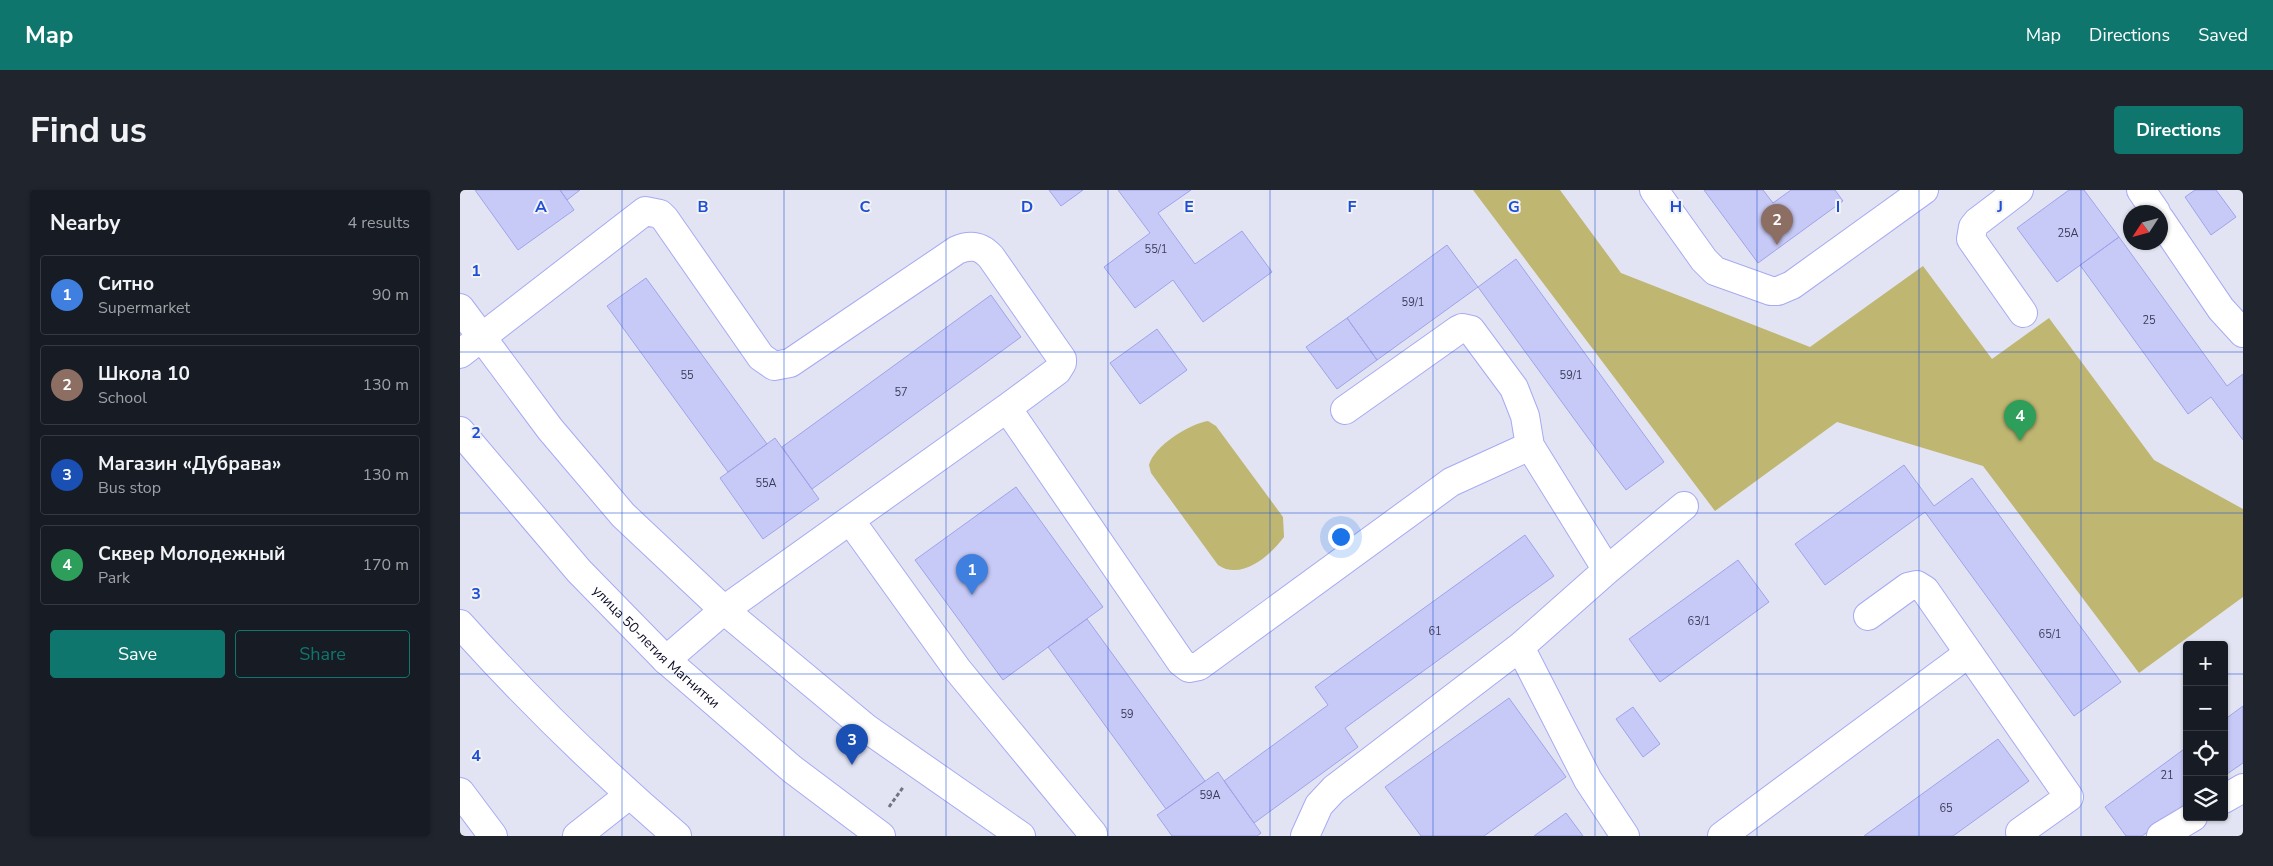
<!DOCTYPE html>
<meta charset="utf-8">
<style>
body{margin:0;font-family:"Nunito Sans",sans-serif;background:#20242c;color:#f1f3f6}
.controls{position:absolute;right:15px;bottom:15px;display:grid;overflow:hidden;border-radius:5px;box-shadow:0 1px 4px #0004}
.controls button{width:45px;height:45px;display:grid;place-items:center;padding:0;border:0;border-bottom:1px solid #363941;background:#171b24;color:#f1f3f6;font:25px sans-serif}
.compass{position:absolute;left:1663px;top:15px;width:45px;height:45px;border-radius:50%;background:#171b24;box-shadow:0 1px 4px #0004;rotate:234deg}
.you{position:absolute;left:880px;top:346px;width:18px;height:18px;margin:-12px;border:4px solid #fff;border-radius:50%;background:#1a73e8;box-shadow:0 0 0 8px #1a73e833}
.badge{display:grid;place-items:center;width:32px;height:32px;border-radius:50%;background:#0f766e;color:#fff;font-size:16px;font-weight:700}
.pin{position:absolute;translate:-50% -41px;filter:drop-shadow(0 1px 2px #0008)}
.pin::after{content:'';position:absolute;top:26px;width:18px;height:15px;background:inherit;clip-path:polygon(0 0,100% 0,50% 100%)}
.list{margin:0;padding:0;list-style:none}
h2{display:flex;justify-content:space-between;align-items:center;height:65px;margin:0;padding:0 20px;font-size:21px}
h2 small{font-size:16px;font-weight:400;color:#9ea1a6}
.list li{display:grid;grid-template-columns:32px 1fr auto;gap:15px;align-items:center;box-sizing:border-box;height:80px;margin:0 10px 10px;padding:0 10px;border:1px solid #363941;border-radius:5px}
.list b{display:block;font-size:19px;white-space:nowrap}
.list p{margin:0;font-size:16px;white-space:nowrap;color:#9ea1a6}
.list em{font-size:16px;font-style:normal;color:#9ea1a6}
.actions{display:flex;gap:10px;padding:15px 20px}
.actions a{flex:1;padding:11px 0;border:1px solid #0f766e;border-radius:5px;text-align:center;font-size:18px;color:#0f766e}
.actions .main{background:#0f766e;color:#fff}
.icon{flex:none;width:28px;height:28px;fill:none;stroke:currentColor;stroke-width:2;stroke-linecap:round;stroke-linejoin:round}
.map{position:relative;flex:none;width:1783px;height:646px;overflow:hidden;border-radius:5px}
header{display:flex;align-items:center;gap:30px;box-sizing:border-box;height:70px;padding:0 25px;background:#0f766e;color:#fff}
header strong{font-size:24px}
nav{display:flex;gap:28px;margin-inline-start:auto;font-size:18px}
.intro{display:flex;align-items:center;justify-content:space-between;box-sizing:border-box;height:120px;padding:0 30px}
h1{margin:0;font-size:35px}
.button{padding:12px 22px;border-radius:5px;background:#0f766e;color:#fff;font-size:18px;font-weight:700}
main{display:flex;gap:30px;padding:0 30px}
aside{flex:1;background:#171b24;border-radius:5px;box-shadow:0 1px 4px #0004}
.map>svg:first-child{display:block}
.green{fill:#beb671}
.building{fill:#c7caf7;stroke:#a0a3ea}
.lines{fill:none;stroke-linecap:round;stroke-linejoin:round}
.minor-casing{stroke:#a7aaf2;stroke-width:30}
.major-casing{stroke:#a7aaf2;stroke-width:30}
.path{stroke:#727387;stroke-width:3;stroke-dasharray:4 2.5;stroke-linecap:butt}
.minor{stroke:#fff;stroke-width:28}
.major{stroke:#fff;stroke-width:28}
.grid{fill:none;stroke:#1d4ed8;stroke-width:1;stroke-opacity:0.55}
.labels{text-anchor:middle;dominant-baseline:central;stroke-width:4;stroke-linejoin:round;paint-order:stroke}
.number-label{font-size:11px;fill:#3c3c5a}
.street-label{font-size:14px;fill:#0d0c25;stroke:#f2f2f2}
.grid-label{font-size:16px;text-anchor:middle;font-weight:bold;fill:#1d4ed8;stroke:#f2f2f2;stroke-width:4;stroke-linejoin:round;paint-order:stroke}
</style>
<header>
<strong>Map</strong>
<nav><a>Map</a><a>Directions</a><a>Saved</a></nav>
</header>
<div class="intro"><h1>Find us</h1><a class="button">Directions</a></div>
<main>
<aside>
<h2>Nearby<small>4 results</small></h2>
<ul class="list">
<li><span class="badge" style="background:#3f7fe0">1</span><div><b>Ситно</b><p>Supermarket</p></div><em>90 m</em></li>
<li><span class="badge" style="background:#8d6e63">2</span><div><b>Школа 10</b><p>School</p></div><em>130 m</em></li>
<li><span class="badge" style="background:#1a4fb4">3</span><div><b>Магазин «Дубрава»</b><p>Bus stop</p></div><em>130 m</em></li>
<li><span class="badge" style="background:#2e9e5b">4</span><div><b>Сквер Молодежный</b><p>Park</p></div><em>170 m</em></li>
</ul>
<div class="actions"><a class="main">Save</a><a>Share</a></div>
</aside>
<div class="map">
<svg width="1783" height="646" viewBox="0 0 1783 646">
<rect width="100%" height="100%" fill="#e2e4f3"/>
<!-- green -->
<path class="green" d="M1013 0H1100L1161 83 1350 157 1463 76 1532 169 1589 128 1694 270 1783 319V407L1679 483 1523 276 1377 232 1255 321Z
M748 231 756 236 823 327 824 347C810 366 781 391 758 375L691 283 689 275C694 256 729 234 748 231Z"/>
<!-- building -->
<path class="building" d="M15 0H100L114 20 58 60Z
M100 0H120L107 10Z
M589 0H623L601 16Z
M658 0H731L698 23 735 74 782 41 812 82 743 132 713 90 675 118 644 77 690 43Z
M1244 0H1303L1313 13 1331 0H1375L1383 11 1298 73Z
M1609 0H1624L1659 47 1597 92 1557 38Z
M1735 0H1756L1776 27 1751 45 1725 7Z
M1659 47 1767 196 1783 184V250L1751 207 1728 224 1620 75Z
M987 55 1018 97 917 170 887 128Z
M1056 69 1204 272 1166 300 1018 97Z
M186 88 307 254 268 282 147 116Z
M531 105 561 147 352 299 322 257Z
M887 128 917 170 877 199 846 157Z
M697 139 727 180 680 214 650 173Z
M315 248 359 309 303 349 260 288Z
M1444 275 1474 316 1512 288 1661 492 1614 526 1465 322 1365 395 1335 354Z
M556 297 643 417 543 490 455 370Z
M1065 345 1094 386 885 538 898 557 794 633 764 591 868 515 855 497Z
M1278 370 1309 412 1200 492 1169 449Z
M627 429 745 591 706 619 588 457Z
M1049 508 1106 587 1024 646H961L925 597Z
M1783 516V573L1764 586V530Z
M1173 517 1200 554 1183 567 1156 529Z
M1538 549 1569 591 1493 646H1404Z
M1727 557V613L1682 646H1666L1645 617Z
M758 582 801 643 797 646H712L697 625Z
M1106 623 1123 646H1074Z"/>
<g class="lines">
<!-- minor casing -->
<g class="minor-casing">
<path id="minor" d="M1194 0 1244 70 1255 81 1311 101H1318L1332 95 1464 0
M1559 0 1517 32 1513 37 1511 49 1563 123
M1681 0 1696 22
M1700 29 1761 119 1783 143
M0 118 90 239 163 325 264 420 406 538 561 646
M0 164 185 21 200 24 205 29 301 167 314 176 330 173 497 60C511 54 521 56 531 67L602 169V173L597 181 547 218 721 472 729 478 739 476 991 292 1070 256
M885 220 998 140 1002 138 1011 140 1054 198 1065 226 1070 256 1147 380
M390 330 497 479 633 644 632 646
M1408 426 1448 397 1457 395 1465 400 1609 607 1560 642
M206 470 264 420 547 218
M0 602 33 646
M1764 609 1783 598
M117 646 169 605
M845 646 859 615 874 599 1060 457
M1165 646 1128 590 1060 457 1147 380 1224 316
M1262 646 1509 463
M1701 646 1733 627"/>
</g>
<!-- major casing -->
<g class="major-casing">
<g id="major">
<path id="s1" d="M0 241 119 381 206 470 332 579 421 646"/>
<path d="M0 434C68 510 140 580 217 646"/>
</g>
</g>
<!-- path -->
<path class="path" d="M429 617 444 596"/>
<!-- minor -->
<use href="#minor" class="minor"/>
<!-- major -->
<use href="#major" class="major"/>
</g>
<!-- grid -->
<path class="grid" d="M162 0V646M324 0V646M486 0V646M648 0V646M810 0V646M973 0V646M1135 0V646M1297 0V646M1459 0V646M1621 0V646M0 162H1783M0 323H1783M0 484H1727M1764 484H1783"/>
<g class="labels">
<!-- number labels -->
<g class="number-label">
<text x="1608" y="43">25А</text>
<text x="696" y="59">55/1</text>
<text x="953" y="112">59/1</text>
<text x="1689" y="130">25</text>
<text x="227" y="185">55</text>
<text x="1111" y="185">59/1</text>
<text x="441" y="202">57</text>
<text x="306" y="293">55А</text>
<text x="1239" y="431">63/1</text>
<text x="975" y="441">61</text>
<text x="1590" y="444">65/1</text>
<text x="667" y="524">59</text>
<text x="1707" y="585">21</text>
<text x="750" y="605">59А</text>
<text x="1486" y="618">65</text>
</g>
<!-- street labels -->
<g class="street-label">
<text stroke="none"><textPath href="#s1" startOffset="292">улица 50-летия Магнитки</textPath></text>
</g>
</g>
<g class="grid-label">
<text x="81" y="22">A</text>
<text x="243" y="22">B</text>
<text x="405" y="22">C</text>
<text x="567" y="22">D</text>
<text x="729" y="22">E</text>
<text x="892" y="22">F</text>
<text x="1054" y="22">G</text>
<text x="1216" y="22">H</text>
<text x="1378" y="22">I</text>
<text x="1540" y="22">J</text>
<text x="16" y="86">1</text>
<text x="16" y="248">2</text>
<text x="16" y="409">3</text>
<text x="16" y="571">4</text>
</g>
</svg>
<div class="controls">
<button>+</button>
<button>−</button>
<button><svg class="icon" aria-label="locate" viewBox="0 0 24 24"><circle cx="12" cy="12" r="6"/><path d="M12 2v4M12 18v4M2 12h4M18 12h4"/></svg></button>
<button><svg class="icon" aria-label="layers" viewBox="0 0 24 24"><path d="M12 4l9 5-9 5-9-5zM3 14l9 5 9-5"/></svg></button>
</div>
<svg class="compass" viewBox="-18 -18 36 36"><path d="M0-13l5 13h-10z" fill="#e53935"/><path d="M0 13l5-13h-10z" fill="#9ea1a6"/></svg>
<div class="you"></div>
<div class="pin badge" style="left:512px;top:405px;background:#3f7fe0">1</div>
<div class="pin badge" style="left:1317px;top:55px;background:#8d6e63">2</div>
<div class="pin badge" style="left:392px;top:575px;background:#1a4fb4">3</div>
<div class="pin badge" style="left:1560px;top:251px;background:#2e9e5b">4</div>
</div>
</main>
